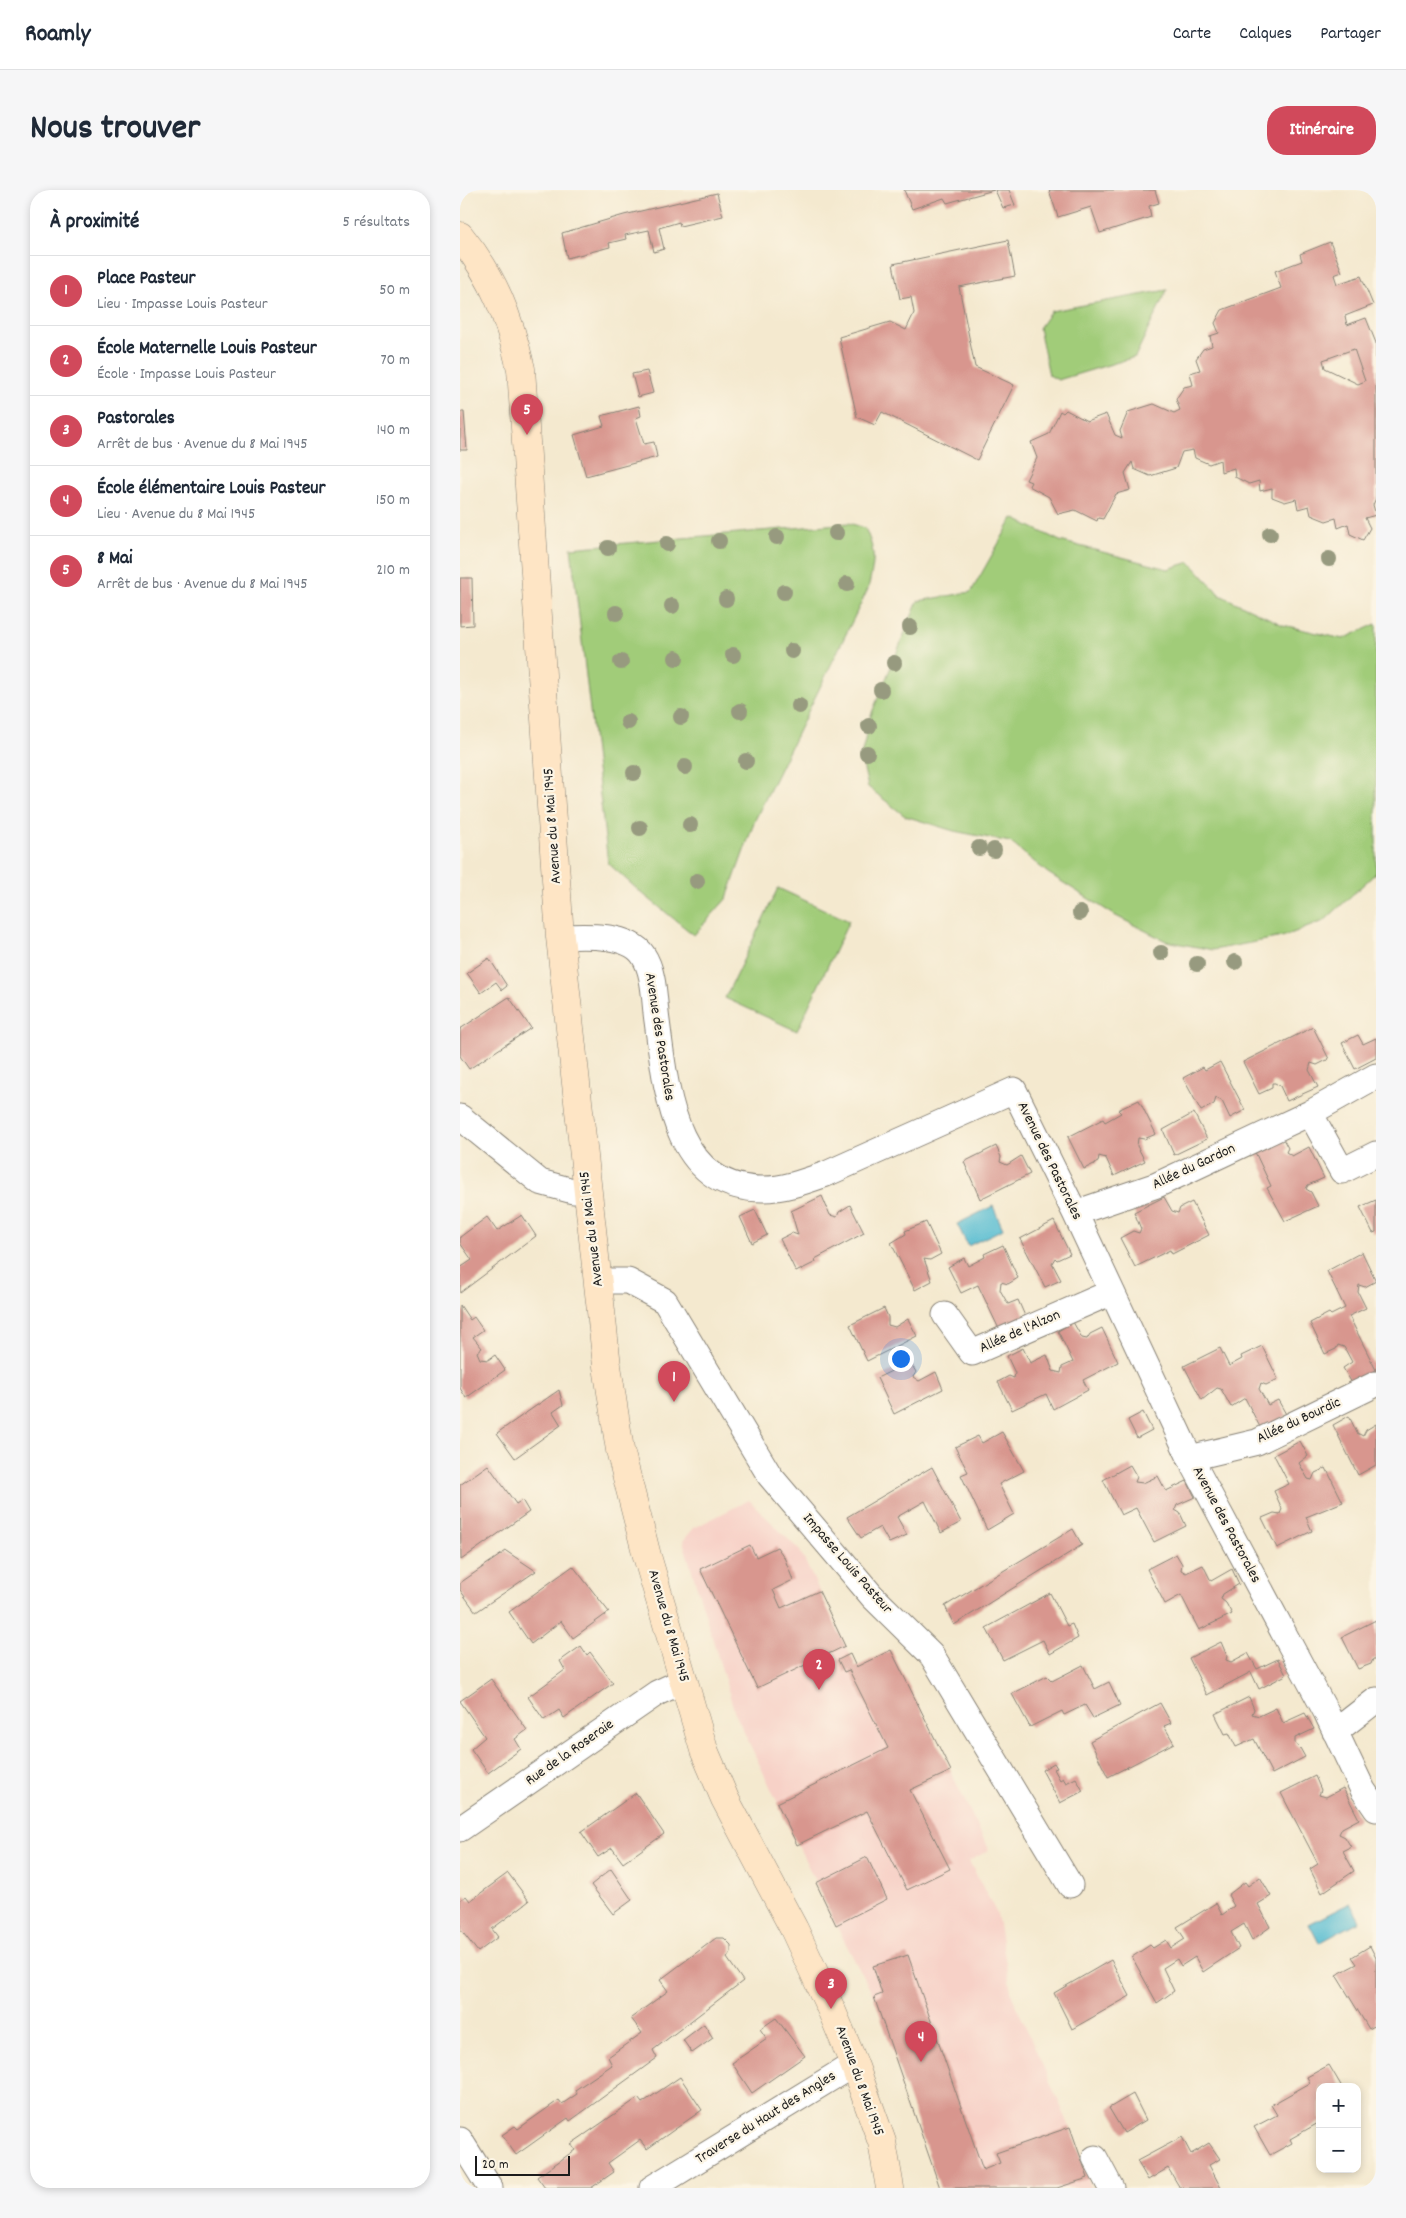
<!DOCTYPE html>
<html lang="fr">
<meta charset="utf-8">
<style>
body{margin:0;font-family:Dekko,sans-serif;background:#f6f6f7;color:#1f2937}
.controls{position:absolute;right:15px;bottom:15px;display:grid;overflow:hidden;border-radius:10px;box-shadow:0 2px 8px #0003}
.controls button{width:45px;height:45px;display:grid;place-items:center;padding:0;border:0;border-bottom:1px solid #e0e1e3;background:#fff;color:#1f2937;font:25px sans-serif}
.scale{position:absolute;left:15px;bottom:12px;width:95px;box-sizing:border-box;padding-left:5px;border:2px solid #1c1c1c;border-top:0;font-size:14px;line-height:18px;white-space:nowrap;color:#1c1c1c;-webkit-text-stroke:4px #fcf5e5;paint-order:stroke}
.you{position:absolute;left:440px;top:1168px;width:18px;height:18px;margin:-12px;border:4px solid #fff;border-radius:50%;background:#1a73e8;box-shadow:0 0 0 8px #1a73e833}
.badge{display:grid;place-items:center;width:32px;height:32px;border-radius:50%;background:#d1495b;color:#fff;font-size:16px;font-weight:700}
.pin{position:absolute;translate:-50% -41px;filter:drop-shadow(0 1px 2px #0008)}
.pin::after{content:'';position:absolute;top:26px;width:18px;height:15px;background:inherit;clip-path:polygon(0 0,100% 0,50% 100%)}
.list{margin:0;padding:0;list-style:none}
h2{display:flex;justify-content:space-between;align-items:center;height:65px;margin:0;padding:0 20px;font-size:21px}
h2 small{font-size:16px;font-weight:400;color:#747a83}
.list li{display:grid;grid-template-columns:32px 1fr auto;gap:15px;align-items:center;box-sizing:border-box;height:70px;padding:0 20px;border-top:1px solid #e0e1e3}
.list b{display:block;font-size:19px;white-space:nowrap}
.list p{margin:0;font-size:16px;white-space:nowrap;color:#747a83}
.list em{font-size:16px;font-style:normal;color:#747a83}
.map{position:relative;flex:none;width:916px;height:1998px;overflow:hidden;border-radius:20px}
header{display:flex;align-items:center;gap:30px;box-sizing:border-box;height:70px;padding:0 25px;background:#fff;border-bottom:1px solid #e0e1e3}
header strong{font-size:24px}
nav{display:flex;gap:28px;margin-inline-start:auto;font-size:18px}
.intro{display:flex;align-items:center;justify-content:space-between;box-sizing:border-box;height:120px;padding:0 30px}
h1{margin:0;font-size:35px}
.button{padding:12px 22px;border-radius:20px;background:#d1495b;color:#fff;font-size:18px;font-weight:700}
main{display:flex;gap:30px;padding:0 30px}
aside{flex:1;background:#fff;border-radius:20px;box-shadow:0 2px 8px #0003}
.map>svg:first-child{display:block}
.built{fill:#f7d1c7}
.green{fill:#a1cc79;stroke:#5e744a}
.water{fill:#54bcd1;stroke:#386c76}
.building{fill:#d8968e;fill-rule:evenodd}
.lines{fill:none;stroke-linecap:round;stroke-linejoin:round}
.street-casing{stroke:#888276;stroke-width:27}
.secondary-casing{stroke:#888276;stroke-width:29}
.street{stroke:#fff;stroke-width:25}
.secondary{stroke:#fee5c5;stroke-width:28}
.tree{fill:#979a7f}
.labels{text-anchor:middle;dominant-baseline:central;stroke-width:4.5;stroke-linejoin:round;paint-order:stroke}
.street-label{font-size:15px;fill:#1c1c1c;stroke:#fcf5e5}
</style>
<header>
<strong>Roamly</strong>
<nav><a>Carte</a><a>Calques</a><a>Partager</a></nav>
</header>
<div class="intro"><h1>Nous trouver</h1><a class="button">Itinéraire</a></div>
<main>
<aside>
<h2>À proximité<small>5 résultats</small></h2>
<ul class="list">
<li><span class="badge">1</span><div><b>Place Pasteur</b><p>Lieu · Impasse Louis Pasteur</p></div><em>50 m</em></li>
<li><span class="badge">2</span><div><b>École Maternelle Louis Pasteur</b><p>École · Impasse Louis Pasteur</p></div><em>70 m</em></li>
<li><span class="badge">3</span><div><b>Pastorales</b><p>Arrêt de bus · Avenue du 8 Mai 1945</p></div><em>140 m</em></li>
<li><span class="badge">4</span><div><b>École élémentaire Louis Pasteur</b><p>Lieu · Avenue du 8 Mai 1945</p></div><em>150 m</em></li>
<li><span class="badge">5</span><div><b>8 Mai</b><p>Arrêt de bus · Avenue du 8 Mai 1945</p></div><em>210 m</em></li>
</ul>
</aside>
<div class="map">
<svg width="916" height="1998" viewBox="0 0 916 1998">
<rect width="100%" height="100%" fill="#fcf5e5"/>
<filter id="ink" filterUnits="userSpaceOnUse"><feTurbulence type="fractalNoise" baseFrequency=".02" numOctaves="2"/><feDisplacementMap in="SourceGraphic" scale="10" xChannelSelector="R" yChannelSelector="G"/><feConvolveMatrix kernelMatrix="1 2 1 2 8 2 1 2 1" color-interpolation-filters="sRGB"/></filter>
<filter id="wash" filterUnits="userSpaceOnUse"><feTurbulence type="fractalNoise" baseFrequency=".0096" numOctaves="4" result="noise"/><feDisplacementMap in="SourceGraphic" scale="20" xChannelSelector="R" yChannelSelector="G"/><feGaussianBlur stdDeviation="1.12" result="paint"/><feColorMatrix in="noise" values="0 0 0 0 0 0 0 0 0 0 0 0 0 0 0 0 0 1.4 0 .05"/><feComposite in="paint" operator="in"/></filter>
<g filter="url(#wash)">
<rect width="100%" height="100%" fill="#f4e9cf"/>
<!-- built -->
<path class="built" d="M289 1310 340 1361 396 1477 431 1460 529 1660 509 1671 537 1724 552 1806 610 1937 631 1998H480L414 1807 376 1735 275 1523 223 1351 234 1338Z"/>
<!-- green -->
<path class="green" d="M707 100 675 167 598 190 589 185 579 138 591 121Z
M553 328 600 351 708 379 730 372 760 405 823 435 883 449 916 434V683L864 731 822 747 753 760 706 751 656 726 588 683 550 652 494 641 445 626 408 597 401 566 411 525 458 411 511 402Z
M389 333 405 338C417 365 414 371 408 399L295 630 267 708 234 745 178 700 148 673 111 358Z
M318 698 389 731 337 841 265 808Z"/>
<!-- water -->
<path class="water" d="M533 1016 543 1039 508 1056 497 1034Z
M890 1713 900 1731 859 1753 849 1734Z"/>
<g id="blocks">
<!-- building -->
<path class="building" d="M444 0H534L487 13 484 8 452 19Z
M535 0H549L555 15 543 18Z
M589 0H695L699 13 689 16 691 27 640 43 631 17 598 27Z
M257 3 263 26 220 36 219 32 199 38 204 59 194 62 189 40 165 45 166 49 149 53 150 57 107 68 102 43 164 25Z
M548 50 555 86 499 97 515 177 554 195 517 270 422 222 415 235 397 227 379 147 430 132 446 140 454 123 451 107 440 109 433 74Z
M870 52 882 82 874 85 877 94 901 86 913 115 885 126 887 135 906 128 916 153V308L913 315 916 325 905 328 910 338 903 350 890 344 888 334 878 338 876 328 866 331 851 325 849 316 838 319 836 309 825 312 812 307V298L800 301 799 291 789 294 775 287 774 278 761 282 760 270 749 274 735 268 733 260 722 262 716 278 690 286 674 279 672 272 665 283 670 300 656 304 643 329 638 328 637 331 615 320 598 324 589 307 569 296 571 292 566 290 577 268 571 252 589 244 600 221 603 223 606 220 627 231 646 224 655 245 662 248 660 241 668 222 694 214 714 223 720 220 716 209 724 197 733 195 730 183 740 180 736 169 743 159 752 156 750 146 759 143 755 133 762 120 821 98 815 81 842 71 840 64ZM894 159 905 191 898 194 865 178 863 170Z
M187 181 193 203 178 207 172 184Z
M179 216 181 226 176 228 184 254 194 252 197 267 126 286 114 245 144 236 141 226Z
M0 222H4L7 260H0Z
M0 388H12L13 435 0 436Z
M29 768 47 796 42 800 36 792 21 803 7 783Z
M49 807 71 838 9 879 0 866V839Z
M853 837 869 869 857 875 851 873 849 880 858 897 827 911 820 896 815 893H812V898L799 904 783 872Z
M898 845 903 854 916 848V868L895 879 882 853Z
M760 872 785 920 770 928 762 911 756 908 754 914 741 921 723 888 743 877 745 880Z
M679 910 696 944 684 949 678 948 677 956 685 971 654 986 646 968 639 966 638 972 624 979 608 947 643 929 645 932 661 923 658 920Z
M734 923 747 949 714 965 703 940Z
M821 945 828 958 826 962 832 966 849 957 864 988 848 995 846 999 851 1002 858 1016 825 1031 807 998 811 996 794 960Z
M536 956 541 967 540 972 547 975 561 966 570 984 520 1009 504 972Z
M362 1006 370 1025 377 1027 379 1022 390 1015 404 1043 355 1069 356 1072 336 1082 320 1049 332 1043 338 1045 331 1021Z
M704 1007 712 1021 718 1023 720 1018 732 1012 749 1045 712 1064 710 1060 675 1077 660 1048 673 1041 679 1043 681 1039 674 1022Z
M916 1010V1042L913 1043 900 1017Z
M295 1020 307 1045 292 1053 280 1027Z
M62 1025 76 1046 0 1103V1078L12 1070 0 1053V1047L27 1027 37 1041Z
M594 1031 610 1064 597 1070 595 1068 592 1073 601 1090 585 1097 560 1049Z
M466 1032 481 1064 470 1070 464 1069 472 1091 455 1100 431 1053 446 1044 445 1041Z
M543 1055 558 1088 548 1094 541 1092 540 1100 548 1114 558 1110 565 1126 539 1139 518 1095 501 1103 488 1077 504 1068 508 1076 525 1067 524 1064Z
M902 1062 916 1091 905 1097 899 1095 898 1102 906 1118 889 1126 916 1180 892 1193 883 1178 892 1172 884 1157 878 1155 876 1159 865 1164 850 1133 869 1123 871 1125 885 1118 867 1081Z
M0 1115 10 1130 14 1127 23 1140 13 1147 22 1158 17 1162 20 1169 28 1170 35 1165 45 1180 6 1208 0 1198Z
M424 1118 428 1127V1135L435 1137 448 1129 457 1146 407 1171 390 1135Z
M613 1132 622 1148 627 1149 630 1144 642 1138 658 1172 623 1190 628 1200 593 1219 586 1204 552 1220 538 1192 549 1186 554 1188 555 1183 547 1166 563 1158 570 1173 587 1165 593 1181 601 1183 602 1177 613 1172 598 1141Z
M802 1156 818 1189 806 1195 801 1193 799 1199 808 1215 818 1210 827 1226 801 1239 785 1208 771 1217 761 1199 757 1198 742 1210 724 1176 760 1158 769 1176 782 1169 781 1166Z
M450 1172 456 1182 453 1187 459 1191 476 1182 483 1199 434 1224 417 1188Z
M99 1200 103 1215 93 1222 101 1235 55 1268 37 1243Z
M683 1222 692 1240 677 1248 668 1230Z
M889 1226 897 1243 903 1246 906 1240 916 1234V1275L898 1285 873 1235Z
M542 1242 564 1281 539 1294 554 1324 527 1340 501 1285 508 1282 495 1257 518 1246 522 1253Z
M840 1251 848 1266 839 1273 848 1289 852 1290 855 1283 866 1278 883 1312 846 1327 852 1341 817 1358 802 1328 814 1323 820 1324 822 1319 814 1301 829 1294 814 1265Z
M28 1275 56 1314 62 1310 69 1322 1 1370 0 1295Z
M670 1275 677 1287 675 1292 683 1293 698 1286 706 1301 727 1291 735 1307 717 1315 715 1320 720 1323 726 1336 694 1352 676 1318 661 1325 643 1290Z
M472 1277 501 1332 481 1343 465 1311 437 1327 447 1345 429 1353 420 1337 401 1348 387 1327Z
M613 1339 622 1355 494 1435 485 1416Z
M290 1355 296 1367 317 1357 324 1367 333 1390 313 1400 321 1418 359 1401 385 1456 297 1498 240 1379Z
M46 1361 76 1381 16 1422 0 1400V1393Z
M716 1364 722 1374 721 1380 726 1383 743 1375 751 1391 772 1379 779 1394 763 1404 761 1409 766 1413 772 1424 739 1440 721 1405 705 1414 687 1379Z
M113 1376 149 1422 113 1448 101 1431 71 1454 49 1422Z
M590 1403 607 1436 612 1434 618 1448 590 1464 583 1450 543 1470 526 1438Z
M916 1430V1469H913L911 1474 898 1479 882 1447Z
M761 1452 767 1466 766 1470 771 1472 788 1463 797 1479 818 1469 826 1485 799 1499 791 1482 747 1505 729 1468Z
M121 1456 127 1465 130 1462 153 1493 104 1528 99 1520 84 1530 68 1507 105 1480 100 1471Z
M431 1460 491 1581 450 1600 490 1679 447 1700 407 1621 337 1655 317 1613 428 1558 389 1480 384 1482 378 1470 390 1464 396 1477Z
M623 1475 635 1499 649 1492 660 1515 633 1528 625 1515 604 1525 602 1521 570 1537 552 1504 587 1486 592 1491Z
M31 1489 67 1540 55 1549 61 1559 28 1583 11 1559 25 1547 0 1511Z
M789 1507 794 1519 792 1524 799 1526 816 1518 823 1533 845 1523 854 1539 835 1548V1554L840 1558 845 1567 812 1584 794 1549 776 1557 769 1543 765 1544 755 1524Z
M700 1513 711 1533 704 1536 714 1553 648 1587 630 1551Z
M594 1573 597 1578 594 1579 600 1590 603 1588 606 1593 616 1588 623 1601 600 1613 582 1580Z
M855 1586 861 1600 859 1605 866 1607 883 1598 899 1629 882 1638 879 1644 885 1647 891 1657 883 1661 894 1681 862 1703 850 1679 858 1674 821 1603Z
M176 1603 204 1644 163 1673 152 1658 138 1667 121 1642Z
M407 1667 427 1709 376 1735 356 1693Z
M151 1679 172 1710 153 1724 131 1695Z
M48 1683 69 1711 32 1739 38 1747 18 1762 0 1739V1710L6 1706 10 1711Z
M800 1687 811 1706 798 1714 810 1737 792 1750 784 1734 771 1742 779 1758 743 1782 735 1767 721 1776 717 1769 703 1778 714 1801 697 1813 672 1767 690 1755 693 1758 706 1750 711 1758 725 1749 717 1737 756 1713 762 1725 774 1716 768 1705 785 1692 788 1696Z
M256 1748H264L271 1755V1762L267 1768 283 1791 193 1860 197 1868 110 1931 108 1928 56 1965 42 1945 55 1936 58 1939 99 1910 102 1914 117 1904 115 1900 152 1875 148 1867 182 1843 171 1828 208 1801 200 1790Z
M910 1756 916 1768V1835L909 1839 876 1785 897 1774 892 1767Z
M448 1765 523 1980 540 1973 536 1963 610 1937 628 1988 597 1998H480L414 1807 422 1804 413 1776Z
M651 1770 670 1806 612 1839 594 1803Z
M316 1828 345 1866 292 1903 272 1873 307 1849 300 1839Z
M244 1834 253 1848 232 1863 223 1850Z
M869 1875 882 1897H860V1932L830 1949 832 1953 810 1965 794 1937 817 1925 811 1915 850 1893 847 1887Z
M220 1887 242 1920 187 1959 180 1950 148 1973 154 1982 131 1998H85L77 1987 115 1960 111 1954 178 1908 182 1913Z
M673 1904 686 1930 664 1943 649 1918Z
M722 1947 731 1964 749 1953 760 1969 749 1975 761 1998H720L708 1978 688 1990 677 1971Z"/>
</g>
</g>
<g filter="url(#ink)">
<use href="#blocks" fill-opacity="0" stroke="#888276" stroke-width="1"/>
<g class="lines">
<!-- street casing -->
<g class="street-casing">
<path id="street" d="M100 747C123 746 168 743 183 765 195 783 194 811 197 831 206 898 213 999 303 999 325 999 346 991 366 984L554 900 615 1023 730 1268 866 1522 903 1600 916 1619
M850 923 882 981 916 964
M0 927 80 992 113 1001H127
M615 1023 697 995 850 923 916 886
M138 1091H168L205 1111 310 1286 412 1406 471 1464 610 1695
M485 1125 512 1163 652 1102
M730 1268 797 1252 916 1194
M875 1542 916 1510
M0 1639 197 1503 223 1491
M0 1950 30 1998
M635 1968 651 1998
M192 1998 394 1874"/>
</g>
<!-- secondary casing -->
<g class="secondary-casing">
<path id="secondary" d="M0 46C34 87 49 127 61 179L100 747 147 1176 160 1260 187 1366 244 1560 265 1609 334 1739 371 1819 394 1874 422 1952 430 1998"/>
</g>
<!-- street -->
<use href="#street" class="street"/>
<!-- secondary -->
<use href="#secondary" class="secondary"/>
</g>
<!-- trees -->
<g class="tree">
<circle cx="376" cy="343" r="8"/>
<circle cx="810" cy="344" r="8"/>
<circle cx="317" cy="347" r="8"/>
<circle cx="259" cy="351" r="8"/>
<circle cx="207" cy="354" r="8"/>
<circle cx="148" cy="358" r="8"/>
<circle cx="869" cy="369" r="8"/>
<circle cx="387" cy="394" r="8"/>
<circle cx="324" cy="402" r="8"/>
<circle cx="266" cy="409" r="8"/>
<circle cx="212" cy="416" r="8"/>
<circle cx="156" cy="423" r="8"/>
<circle cx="450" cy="437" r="8"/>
<circle cx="332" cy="461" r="8"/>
<circle cx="273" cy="465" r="8"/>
<circle cx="216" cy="468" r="8"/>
<circle cx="161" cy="472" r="8"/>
<circle cx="434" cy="473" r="8"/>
<circle cx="421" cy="500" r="8"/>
<circle cx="339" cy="516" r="8"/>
<circle cx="280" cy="521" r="8"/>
<circle cx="221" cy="527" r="8"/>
<circle cx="168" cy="532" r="8"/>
<circle cx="409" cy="536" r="8"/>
<circle cx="407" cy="563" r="8"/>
<circle cx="286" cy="571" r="8"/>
<circle cx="225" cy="577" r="8"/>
<circle cx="174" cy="583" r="8"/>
<circle cx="230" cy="635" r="8"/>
<circle cx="180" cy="638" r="8"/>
<circle cx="519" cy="658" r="8"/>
<circle cx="534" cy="660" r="8"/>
<circle cx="237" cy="691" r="8"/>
<circle cx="620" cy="723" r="8"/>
<circle cx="701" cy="763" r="8"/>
<circle cx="775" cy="772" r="8"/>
<circle cx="737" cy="774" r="8"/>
</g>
</g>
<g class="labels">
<!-- street labels -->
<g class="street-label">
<text transform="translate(93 636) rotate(-94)">Avenue du 8 Mai 1945</text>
<text transform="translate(199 847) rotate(81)">Avenue des Pastorales</text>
<text transform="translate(589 971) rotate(64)">Avenue des Pastorales</text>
<text transform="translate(734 977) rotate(-25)">Allée du Gardon</text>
<text transform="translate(132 1039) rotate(-97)">Avenue du 8 Mai 1945</text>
<text transform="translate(560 1142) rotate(-24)">Allée de l'Alzon</text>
<text transform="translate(839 1231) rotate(-25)">Allée du Bourdic</text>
<text transform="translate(766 1335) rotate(62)">Avenue des Pastorales</text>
<text transform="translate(387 1374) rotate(49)">Impasse Louis Pasteur</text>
<text transform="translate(208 1436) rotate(74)">Avenue du 8 Mai 1945</text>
<text transform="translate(110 1563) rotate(-35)">Rue de la Roseraie</text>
<text transform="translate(399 1891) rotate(70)">Avenue du 8 Mai 1945</text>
<text transform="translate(306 1928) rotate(-32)">Traverse du Haut des Angles</text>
</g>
</g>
</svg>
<div class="controls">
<button>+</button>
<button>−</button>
</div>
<div class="scale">20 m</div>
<div class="you"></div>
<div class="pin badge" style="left:214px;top:1212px">1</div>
<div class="pin badge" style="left:359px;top:1500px">2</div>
<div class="pin badge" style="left:371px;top:1819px">3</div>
<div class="pin badge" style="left:461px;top:1872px">4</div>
<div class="pin badge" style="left:67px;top:245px">5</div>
</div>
</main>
